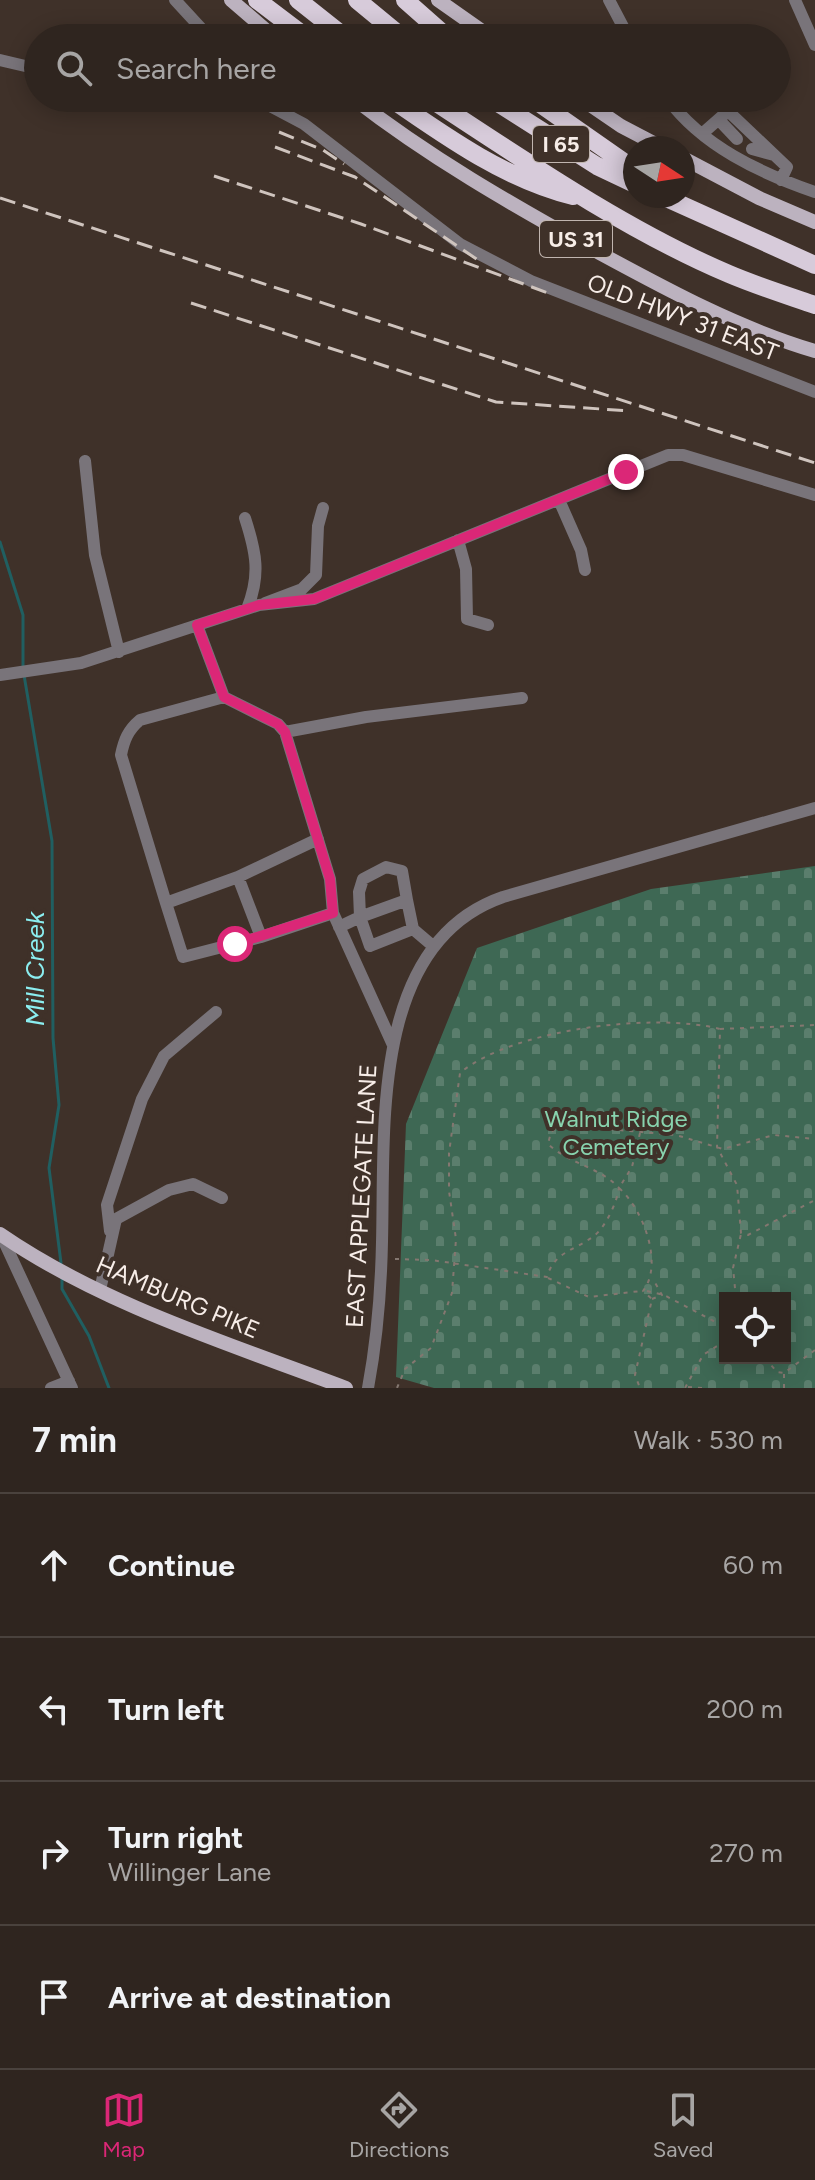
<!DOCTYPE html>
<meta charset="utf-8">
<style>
body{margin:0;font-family:Figtree,sans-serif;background:#372d28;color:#f1f3f6}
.controls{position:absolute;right:24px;bottom:24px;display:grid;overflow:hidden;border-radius:0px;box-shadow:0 4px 20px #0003}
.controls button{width:72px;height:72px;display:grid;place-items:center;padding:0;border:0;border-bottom:2px solid #4a423d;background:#2f251f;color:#f1f3f6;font:40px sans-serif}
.compass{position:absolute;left:623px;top:136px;width:72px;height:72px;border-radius:50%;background:#2f251f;box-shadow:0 4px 20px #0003;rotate:102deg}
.stop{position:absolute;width:24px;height:24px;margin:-18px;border:6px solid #db2777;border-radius:50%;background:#fff}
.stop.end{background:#db2777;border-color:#fff;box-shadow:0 2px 8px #0008}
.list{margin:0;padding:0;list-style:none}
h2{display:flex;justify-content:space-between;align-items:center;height:104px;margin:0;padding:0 32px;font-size:34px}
h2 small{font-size:26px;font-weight:400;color:#a7a5a4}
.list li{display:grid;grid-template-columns:52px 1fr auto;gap:24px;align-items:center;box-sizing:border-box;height:144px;padding:0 32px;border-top:2px solid #4a423d}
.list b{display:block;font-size:30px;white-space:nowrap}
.list p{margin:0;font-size:26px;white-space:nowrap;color:#a7a5a4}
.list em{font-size:26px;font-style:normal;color:#a7a5a4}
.icon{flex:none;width:44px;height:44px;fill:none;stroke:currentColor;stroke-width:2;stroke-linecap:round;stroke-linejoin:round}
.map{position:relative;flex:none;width:815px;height:1388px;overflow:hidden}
.search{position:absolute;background:#2f251f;box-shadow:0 4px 20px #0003;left:24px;right:24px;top:24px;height:88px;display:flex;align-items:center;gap:20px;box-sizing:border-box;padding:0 28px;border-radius:44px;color:#a7a5a4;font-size:30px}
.sheet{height:680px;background:#2f251f}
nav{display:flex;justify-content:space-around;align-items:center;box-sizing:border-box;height:112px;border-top:2px solid #4a423d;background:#2f251f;font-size:22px;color:#a7a5a4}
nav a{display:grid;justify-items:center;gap:4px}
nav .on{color:#db2777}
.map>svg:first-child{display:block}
.cemetery{fill:url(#cemetery-stones);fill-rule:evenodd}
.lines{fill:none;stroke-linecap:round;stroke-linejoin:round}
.stream{stroke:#205f61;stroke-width:3}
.path{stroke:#847770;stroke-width:2;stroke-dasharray:4 6;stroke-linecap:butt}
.minor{stroke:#79747a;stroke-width:12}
.major{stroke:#bcb2bf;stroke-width:14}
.highway{stroke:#d7cbda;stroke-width:18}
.rail{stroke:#cfc4be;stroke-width:3;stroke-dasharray:16 8;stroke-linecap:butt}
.route{stroke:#db2777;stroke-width:10}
.labels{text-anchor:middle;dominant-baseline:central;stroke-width:8;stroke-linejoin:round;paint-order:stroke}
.shield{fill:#3f3129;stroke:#c0b5af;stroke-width:2}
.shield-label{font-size:22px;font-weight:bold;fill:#f7ede8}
.street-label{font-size:24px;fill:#f7ede8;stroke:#3f3129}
.park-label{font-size:24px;fill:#88d3ae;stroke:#3f3129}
.water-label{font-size:26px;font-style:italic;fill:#8beef0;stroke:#3f3129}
</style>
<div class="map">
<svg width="815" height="1388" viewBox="0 0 815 1388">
<defs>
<pattern id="cemetery-stones" width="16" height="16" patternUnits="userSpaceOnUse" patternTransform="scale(2)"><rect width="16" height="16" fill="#3e6854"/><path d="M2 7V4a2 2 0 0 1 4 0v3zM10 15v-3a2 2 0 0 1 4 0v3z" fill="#5b7e6d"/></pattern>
</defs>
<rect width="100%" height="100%" fill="#3f3129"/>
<!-- cemetery -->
<path class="cemetery" d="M815 866V1388H434L396 1377 406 1124 477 948 651 889ZM725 1298H785V1358H725Z"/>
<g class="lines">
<!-- stream -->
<path class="stream" d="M0 542 23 615V668
M24 675 52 841 53 1038 59 1105 49 1168 61 1263
M62 1279V1289L89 1336 109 1388"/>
<!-- path -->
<path class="path" d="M720 1029 815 1025
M640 1133 632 1167 619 1188C643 1209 664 1264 643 1291L652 1299 635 1375 640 1388
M395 1259 431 1260 547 1277C554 1251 577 1250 595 1235 606 1226 617 1202 619 1188 600 1167 569 1164 548 1144L551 1132 560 1125 676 1135 723 1149 774 1135 815 1139
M548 1278 589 1297 641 1291
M647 1291 664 1295 725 1327
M736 1298 733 1268 741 1234
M652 1299 662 1295 653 1279
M765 1358 777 1372 784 1373 815 1350
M784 1374V1388
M688 1387 704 1388
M397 1388 405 1369 431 1348 452 1293 456 1239 449 1191V1153L460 1073C512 1029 655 1012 720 1029L717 1147 737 1185 741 1233 748 1235 815 1200
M685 1388 703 1355 725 1341"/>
<!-- minor -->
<path class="minor" d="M175 0 210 38
M609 0 629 38
M795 0 815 45
M0 60 38 69
M255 98 304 124 460 244 531 281 815 392
M667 98C702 146 760 173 815 192
M719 120 737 139
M703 133 728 111 787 167 781 180
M752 149 774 155
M85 461 95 555 119 652
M559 500 581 550 585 570
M245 518C256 552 261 575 247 609
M458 540 466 569 467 619 488 625
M265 603 302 589 316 575 318 526 323 508
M197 625 224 697 278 724 285 732 330 879 333 913 393 1045
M0 675 81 663 259 605 314 599 668 455H683L815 495
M285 732 366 717 522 698
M318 839 238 877 261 937 333 913
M238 877 166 903 183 957 261 937
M166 903 121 755C124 740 128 730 140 720L224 697
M339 927 360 917 359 892 363 879 386 867 402 871 407 900
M413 929 407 900 360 917 370 946 413 929 433 946
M110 1231 107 1205 142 1099 164 1056 216 1012
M1 1235 72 1388
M100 1290 116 1219 169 1190 193 1184 222 1198
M51 1388 69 1381
M368 1388C377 1340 381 1291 382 1242 385 1128 370 943 503 897L815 808"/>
<!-- major -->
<path class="major" d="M231 0 275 38
M438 0 492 38
M353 98C429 157 511 204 594 250 666 289 737 328 815 351
M580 98 621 126 663 148
M683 158 759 198 815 222
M0 1234C103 1305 230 1344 346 1388"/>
<!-- highway -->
<path class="highway" d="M257 0 307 38
M298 0 346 38
M357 0 403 38
M405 0 448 38
M390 98C446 137 507 180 573 196
M429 98C522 159 627 231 729 274 757 286 786 295 815 305
M490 98 597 166 635 184
M532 98 635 170
M662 196 815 265"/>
<!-- rail -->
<path class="rail" d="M279 132 323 150 344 164
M275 147 355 177 478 260
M214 176 361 224 548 293
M0 198 815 463
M191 303 496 402 631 411"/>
</g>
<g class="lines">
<!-- route -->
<path class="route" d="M235 944 333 913 330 879 285 732 278 724 224 697 197 625 259 605 314 599 626 472"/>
</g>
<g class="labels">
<!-- shield labels -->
<g class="shield">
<rect x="533" y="126" width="56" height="36" rx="6"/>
<rect x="540" y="221" width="72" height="36" rx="6"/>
</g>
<g class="shield-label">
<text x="561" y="144">I 65</text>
<text x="576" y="239">US 31</text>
</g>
<!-- street labels -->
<g class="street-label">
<text transform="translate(683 317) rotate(21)">OLD HWY 31 EAST</text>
<text transform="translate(361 1196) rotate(-87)">EAST APPLEGATE LANE</text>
<text transform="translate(178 1297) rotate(23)">HAMBURG PIKE</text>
</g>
<!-- park labels -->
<g class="park-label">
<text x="616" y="1118">Walnut Ridge<tspan x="616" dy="28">Cemetery</tspan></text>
</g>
<!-- water labels -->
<g class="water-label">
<text transform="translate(35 969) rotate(-90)">Mill Creek</text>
</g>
</g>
</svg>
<div class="controls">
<button><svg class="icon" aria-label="locate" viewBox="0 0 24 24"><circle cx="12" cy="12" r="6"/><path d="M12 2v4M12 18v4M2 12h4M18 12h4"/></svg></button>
</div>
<svg class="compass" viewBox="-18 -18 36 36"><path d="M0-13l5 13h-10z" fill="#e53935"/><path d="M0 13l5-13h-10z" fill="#a7a5a4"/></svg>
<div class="stop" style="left:235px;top:944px"></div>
<div class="stop end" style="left:626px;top:472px"></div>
<div class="search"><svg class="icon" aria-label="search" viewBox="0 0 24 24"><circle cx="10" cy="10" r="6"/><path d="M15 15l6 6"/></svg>Search here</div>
</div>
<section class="sheet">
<h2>7 min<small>Walk · 530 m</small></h2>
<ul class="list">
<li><svg class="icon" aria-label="ahead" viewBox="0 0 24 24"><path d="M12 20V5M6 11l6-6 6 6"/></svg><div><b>Continue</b></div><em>60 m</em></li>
<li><svg class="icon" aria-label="left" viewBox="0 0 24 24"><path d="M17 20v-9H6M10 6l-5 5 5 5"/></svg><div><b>Turn left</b></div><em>200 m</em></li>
<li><svg class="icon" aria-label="right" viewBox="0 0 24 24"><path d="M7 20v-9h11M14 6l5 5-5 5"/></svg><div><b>Turn right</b><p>Willinger Lane</p></div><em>270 m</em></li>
<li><svg class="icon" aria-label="arrive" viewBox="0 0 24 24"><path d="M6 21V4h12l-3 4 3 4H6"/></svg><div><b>Arrive at destination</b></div></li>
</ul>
</section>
<nav>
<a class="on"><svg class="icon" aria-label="map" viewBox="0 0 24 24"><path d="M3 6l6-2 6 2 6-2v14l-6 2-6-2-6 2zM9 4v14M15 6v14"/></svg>Map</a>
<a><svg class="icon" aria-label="directions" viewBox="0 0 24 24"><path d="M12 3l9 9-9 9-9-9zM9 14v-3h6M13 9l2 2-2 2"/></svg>Directions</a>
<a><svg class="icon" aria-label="saved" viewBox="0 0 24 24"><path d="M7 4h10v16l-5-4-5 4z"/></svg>Saved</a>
</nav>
